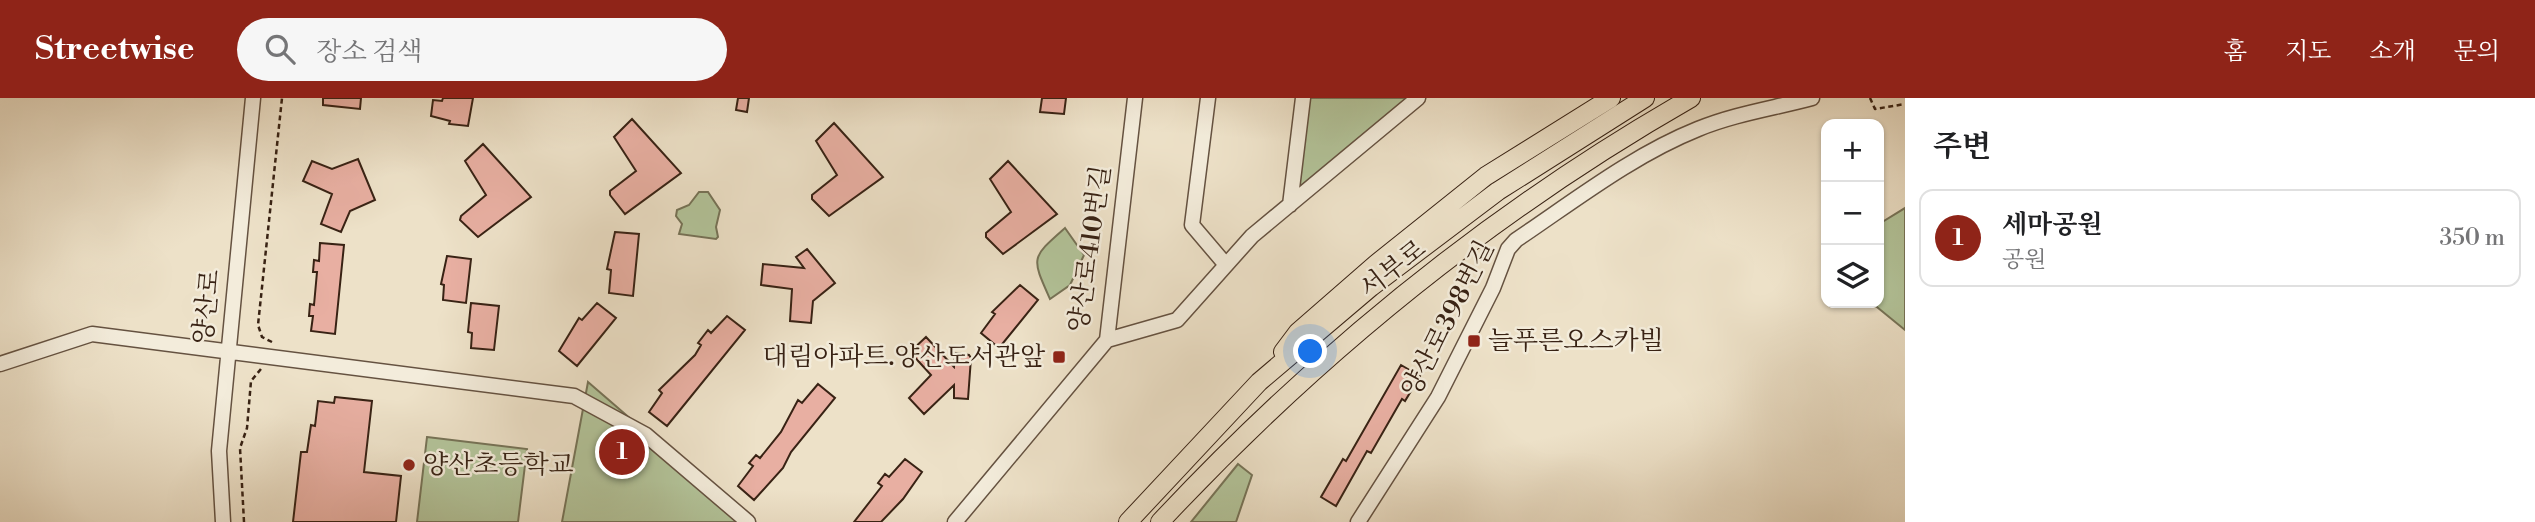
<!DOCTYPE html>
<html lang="ko">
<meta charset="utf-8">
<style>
body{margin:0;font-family:"Libre Bodoni","Noto Serif KR",serif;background:#f6f6f6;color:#202124}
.controls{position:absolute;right:21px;top:21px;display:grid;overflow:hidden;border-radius:14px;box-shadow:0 2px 5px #0004}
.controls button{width:63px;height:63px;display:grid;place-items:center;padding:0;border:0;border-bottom:2px solid #e0e0e0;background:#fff;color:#202124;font:35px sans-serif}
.you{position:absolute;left:1311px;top:254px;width:24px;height:24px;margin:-18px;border:5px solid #fff;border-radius:50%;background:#1a73e8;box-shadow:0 0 0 10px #1a73e833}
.badge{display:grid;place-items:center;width:46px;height:46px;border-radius:50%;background:#8f2418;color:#fff;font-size:23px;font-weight:700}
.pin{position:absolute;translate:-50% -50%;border:4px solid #fff;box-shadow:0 2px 7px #0006}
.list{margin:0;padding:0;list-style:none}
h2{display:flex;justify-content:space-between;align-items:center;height:91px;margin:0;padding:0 28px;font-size:30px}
h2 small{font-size:23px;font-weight:400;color:#757577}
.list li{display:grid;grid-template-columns:46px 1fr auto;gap:21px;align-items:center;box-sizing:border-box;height:98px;margin:0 14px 14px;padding:0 14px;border:2px solid #e0e0e0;border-radius:14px}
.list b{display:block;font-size:26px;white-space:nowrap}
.list p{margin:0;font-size:23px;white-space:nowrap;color:#757577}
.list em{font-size:23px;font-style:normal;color:#757577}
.icon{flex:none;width:38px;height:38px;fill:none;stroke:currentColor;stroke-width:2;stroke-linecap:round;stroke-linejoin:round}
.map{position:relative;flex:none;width:1905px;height:424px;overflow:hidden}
header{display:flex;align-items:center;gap:42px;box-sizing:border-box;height:98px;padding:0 35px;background:#8f2418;color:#fff}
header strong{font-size:33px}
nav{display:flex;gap:38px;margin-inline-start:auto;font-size:24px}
.search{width:490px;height:63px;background:#f6f6f6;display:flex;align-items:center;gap:18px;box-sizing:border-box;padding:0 24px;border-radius:38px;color:#757577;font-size:26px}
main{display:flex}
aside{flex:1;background:#fff}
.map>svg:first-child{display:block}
.green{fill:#b3c49a;stroke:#767357;stroke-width:2}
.building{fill:#e8afa2;stroke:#382214;stroke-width:2}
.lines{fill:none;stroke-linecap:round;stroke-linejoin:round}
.minor-casing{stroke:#655241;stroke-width:17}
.major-casing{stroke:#382214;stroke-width:20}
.path{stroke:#382214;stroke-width:2.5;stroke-dasharray:5 3.5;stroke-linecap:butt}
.minor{stroke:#f3ecdb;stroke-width:14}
.major{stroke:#ede1c8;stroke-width:18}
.poi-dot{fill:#8f2418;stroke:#f3ecdb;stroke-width:2.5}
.labels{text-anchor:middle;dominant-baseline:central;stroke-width:5;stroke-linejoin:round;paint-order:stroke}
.street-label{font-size:26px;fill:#382214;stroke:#f3ecdb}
.poi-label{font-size:26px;fill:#382214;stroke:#f3ecdb;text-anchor:start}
</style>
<header>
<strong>Streetwise</strong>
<div class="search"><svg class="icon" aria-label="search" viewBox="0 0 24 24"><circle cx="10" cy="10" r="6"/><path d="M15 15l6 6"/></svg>장소 검색</div>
<nav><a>홈</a><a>지도</a><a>소개</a><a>문의</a></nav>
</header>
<main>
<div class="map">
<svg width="1905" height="424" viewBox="0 0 1905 424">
<rect width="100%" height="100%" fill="#ede1c8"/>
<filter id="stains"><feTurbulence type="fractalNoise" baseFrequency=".00286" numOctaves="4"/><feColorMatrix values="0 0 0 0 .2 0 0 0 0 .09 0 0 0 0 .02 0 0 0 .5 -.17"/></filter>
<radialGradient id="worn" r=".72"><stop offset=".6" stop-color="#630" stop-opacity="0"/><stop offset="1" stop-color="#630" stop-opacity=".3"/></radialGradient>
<!-- green -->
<path class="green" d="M1303 0H1418L1290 107Z
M699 94H708L720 112 716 129 718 139 716 141 679 136 682 126 676 118 677 112 689 107Z
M1905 110V232L1872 205H1879V126Z
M1065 130 1084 157 1070 187 1050 201C1031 159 1031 160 1065 130Z
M588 284 750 424H562Z
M427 339 527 351 518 424H417Z
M1238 366 1252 377 1236 424H1191Z"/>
<!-- building -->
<path class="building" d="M323 0H361L360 11 323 7Z
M443 0H473L468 28 449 26 450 23 431 18 433 2 442 3Z
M738 0H749L747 14 736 12Z
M1042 0H1066L1064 16 1040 14Z
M632 21 681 75 625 116 610 97V93L636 73 614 39Z
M834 25 883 79 829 118 812 101V97L837 77 816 43Z
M483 46 531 99 478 139 460 122 461 118 486 97 465 63Z
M358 61 375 102 350 113 341 134 321 126 332 96 303 83 312 63 332 71Z
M1008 63 1057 116 1003 156 986 139V135L1011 114 990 81Z
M615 134 639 136 633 198 609 195 611 172 607 171Z
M320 145 344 147 335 236 311 233 313 218H309L310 206 314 207 317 174H313L314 162 319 163Z
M807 151 835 185 813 203 811 225 790 223 792 191 761 187 763 166 804 170 796 159Z
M447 158 471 161 466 205 443 202 444 187 441 186Z
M1020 187 1038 202 999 250 981 235 995 216 992 214Z
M471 205 499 208 494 252 471 250 472 235 468 234Z
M597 205 616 220 577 268 559 253 579 220 582 222Z
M727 218 745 232 667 328 649 314 662 295 659 292 695 257 701 247 698 245 708 232 711 235Z
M926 239 954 269 955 255 969 257 971 260 968 301 954 300V287L924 316 909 300 931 277 910 254Z
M1401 267 1420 278 1405 303 1402 301 1371 355 1367 353 1336 408 1321 399 1343 361 1346 363Z
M818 286 835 300 791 354 783 370 754 402 738 388 753 368 749 365 756 357 760 360 781 334 798 302 802 305Z
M335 299 372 303 364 374 401 378 396 424H293L301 354H307L311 327 315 328 318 303 334 305Z
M905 361 922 374 903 401 881 424H854L882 388 878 385 885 376 889 379Z"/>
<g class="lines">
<!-- minor casing -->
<g class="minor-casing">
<path id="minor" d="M1208 0 1192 127 1226 167
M1290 107 1303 0
M1107 242 1177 222 1252 138 1418 0
M0 266 92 236 574 298 646 337 748 424
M223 424 219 353 253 0
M955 424 1107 242 1135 0
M1358 424 1438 299 1493 190 1508 151 1516 142C1574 103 1633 57 1698 31 1734 16 1775 10 1812 0"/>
</g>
<!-- major casing -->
<g class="major-casing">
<path id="major" d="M1283 254 1298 234 1376 166 1486 78 1611 0
M1128 424 1259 284 1371 189 1498 93 1645 0
M1160 424C1316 257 1493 113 1691 0"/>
</g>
<!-- path -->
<path class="path" d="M1870 0 1875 11 1905 6
M272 244 262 239 258 227 282 0
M244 424 240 350 247 330 251 283 261 271"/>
<!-- minor -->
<use href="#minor" class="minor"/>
<!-- major -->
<use href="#major" class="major"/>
</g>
<!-- markers -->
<g class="poi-dot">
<rect x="1467" y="236" width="14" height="14" rx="3.5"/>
<rect x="1052" y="252" width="14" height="14" rx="3.5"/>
<circle cx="409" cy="367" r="7"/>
</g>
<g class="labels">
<!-- street labels -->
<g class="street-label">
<text transform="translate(1090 151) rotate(-82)">양산로410번길</text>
<text transform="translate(1393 171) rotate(-38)">서부로</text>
<text transform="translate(207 209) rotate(-84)">양산로</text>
<text transform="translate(1448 221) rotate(-63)">양산로398번길</text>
</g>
<!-- poi labels -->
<g class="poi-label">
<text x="1488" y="243">늘푸른오스카빌</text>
<text x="1045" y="259" text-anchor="end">대림아파트.양산도서관앞</text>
<text x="423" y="367">양산초등학교</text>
</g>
</g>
<rect width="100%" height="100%" filter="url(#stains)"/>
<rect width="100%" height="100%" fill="url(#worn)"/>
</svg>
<div class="controls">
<button>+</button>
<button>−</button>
<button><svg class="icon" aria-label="layers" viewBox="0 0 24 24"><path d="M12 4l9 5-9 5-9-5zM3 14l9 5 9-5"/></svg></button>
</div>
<div class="you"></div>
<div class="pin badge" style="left:622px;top:354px">1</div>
</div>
<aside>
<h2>주변<small></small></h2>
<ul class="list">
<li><span class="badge">1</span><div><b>세마공원</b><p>공원</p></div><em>350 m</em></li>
</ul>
</aside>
</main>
